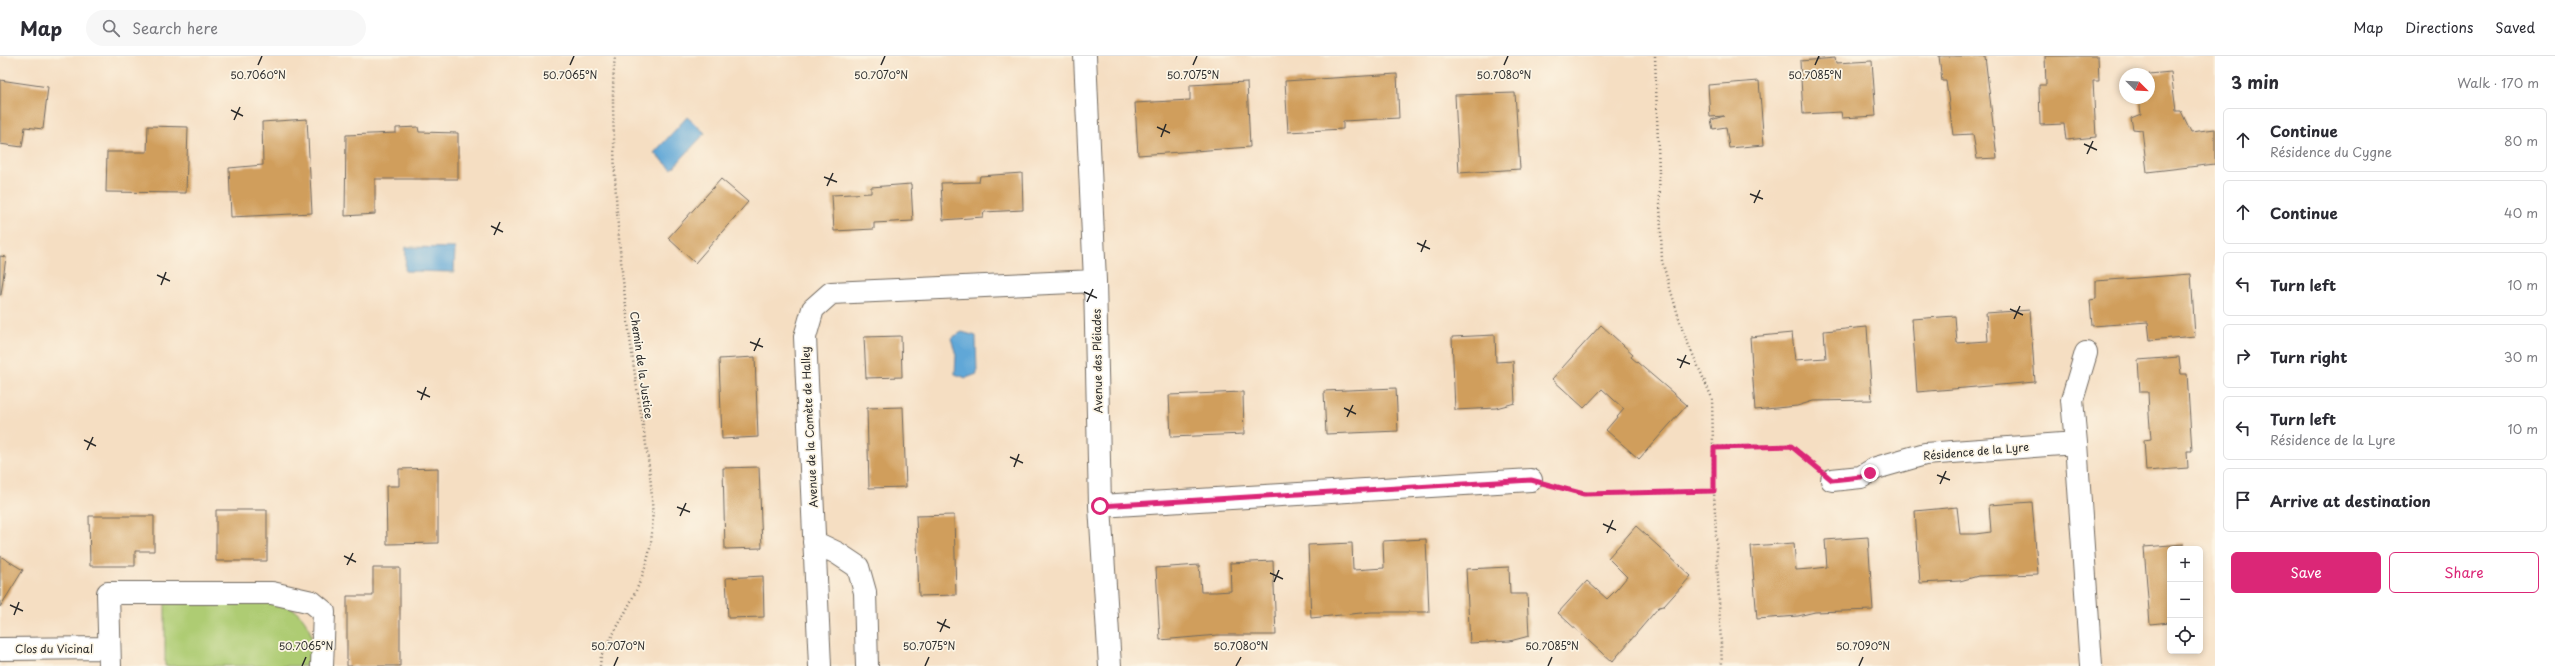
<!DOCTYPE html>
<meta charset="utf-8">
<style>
body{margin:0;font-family:"Playpen Sans",sans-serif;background:#f7f7f7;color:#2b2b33}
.controls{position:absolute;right:12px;bottom:12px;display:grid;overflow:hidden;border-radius:6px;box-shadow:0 2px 6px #0003}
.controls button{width:36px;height:36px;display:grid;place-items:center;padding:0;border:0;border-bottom:1px solid #e1e1e2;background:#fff;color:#2b2b33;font:20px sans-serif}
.compass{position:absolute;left:2119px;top:12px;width:36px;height:36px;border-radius:50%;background:#fff;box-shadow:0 2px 6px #0003;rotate:114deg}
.stop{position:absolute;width:12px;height:12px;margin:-9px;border:3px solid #db2777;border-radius:50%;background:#fff}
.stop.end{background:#db2777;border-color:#fff;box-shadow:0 1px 4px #0008}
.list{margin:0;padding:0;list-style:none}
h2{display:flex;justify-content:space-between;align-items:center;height:52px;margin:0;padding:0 16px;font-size:17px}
h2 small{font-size:13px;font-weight:400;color:#7c7c81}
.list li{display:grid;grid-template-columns:26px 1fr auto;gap:12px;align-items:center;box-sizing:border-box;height:64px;margin:0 8px 8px;padding:0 8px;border:1px solid #e1e1e2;border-radius:6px}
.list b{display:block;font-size:15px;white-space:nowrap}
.list p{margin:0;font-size:13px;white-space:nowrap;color:#7c7c81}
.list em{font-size:13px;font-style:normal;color:#7c7c81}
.actions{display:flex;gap:8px;padding:12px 16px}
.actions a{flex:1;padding:9px 0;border:1px solid #db2777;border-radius:6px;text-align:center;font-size:14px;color:#db2777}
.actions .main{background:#db2777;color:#fff}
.icon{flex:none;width:22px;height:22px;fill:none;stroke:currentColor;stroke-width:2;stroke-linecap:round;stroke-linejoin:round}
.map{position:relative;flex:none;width:2215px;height:610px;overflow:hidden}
header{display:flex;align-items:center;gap:24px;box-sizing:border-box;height:56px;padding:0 20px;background:#fff;border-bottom:1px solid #e1e1e2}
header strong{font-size:19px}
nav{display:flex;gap:22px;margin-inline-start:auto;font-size:14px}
.search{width:280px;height:36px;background:#f7f7f7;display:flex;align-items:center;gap:10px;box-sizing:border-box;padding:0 14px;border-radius:22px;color:#7c7c81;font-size:15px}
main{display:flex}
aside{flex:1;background:#fff}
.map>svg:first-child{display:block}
.green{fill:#aecc73;stroke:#6c7c4f}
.water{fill:#61a7d7;stroke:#466981}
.building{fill:#d09e5b}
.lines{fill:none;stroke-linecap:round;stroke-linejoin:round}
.minor-casing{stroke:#726a60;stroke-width:24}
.path{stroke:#726a60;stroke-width:2.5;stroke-dasharray:1 3;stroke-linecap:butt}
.minor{stroke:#fff;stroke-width:22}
.route{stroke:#db2777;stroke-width:5}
.ticks{fill:none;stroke:#2b2b2b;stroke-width:1.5}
.labels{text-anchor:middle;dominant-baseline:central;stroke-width:3.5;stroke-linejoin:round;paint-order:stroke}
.street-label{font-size:11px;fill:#2b2b2b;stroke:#fcf5e5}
.ticks-label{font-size:10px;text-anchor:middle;fill:#2b2b2b;stroke:#fcf5e5;stroke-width:3.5;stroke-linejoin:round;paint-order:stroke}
</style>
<header>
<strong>Map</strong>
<div class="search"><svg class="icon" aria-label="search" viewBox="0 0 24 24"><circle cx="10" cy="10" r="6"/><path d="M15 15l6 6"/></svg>Search here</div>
<nav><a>Map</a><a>Directions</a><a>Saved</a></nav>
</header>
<main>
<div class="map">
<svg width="2215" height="610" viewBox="0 0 2215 610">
<rect width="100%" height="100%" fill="#fcf5e5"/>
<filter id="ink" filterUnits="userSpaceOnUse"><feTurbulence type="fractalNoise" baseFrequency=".025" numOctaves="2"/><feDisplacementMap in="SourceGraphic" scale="8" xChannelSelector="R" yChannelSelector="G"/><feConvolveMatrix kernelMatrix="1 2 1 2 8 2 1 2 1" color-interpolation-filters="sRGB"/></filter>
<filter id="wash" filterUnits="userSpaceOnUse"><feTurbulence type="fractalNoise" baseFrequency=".012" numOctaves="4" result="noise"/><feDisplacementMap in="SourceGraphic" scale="16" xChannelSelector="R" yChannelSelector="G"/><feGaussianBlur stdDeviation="0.9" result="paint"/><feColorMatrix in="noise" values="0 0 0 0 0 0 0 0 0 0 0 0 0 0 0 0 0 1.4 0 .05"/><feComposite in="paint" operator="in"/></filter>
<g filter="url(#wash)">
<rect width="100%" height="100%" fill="#f5dec2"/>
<!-- green -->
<path class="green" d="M269 546C278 548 289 550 296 555 312 568 317 592 309 610H165V547Z"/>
<!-- water -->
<path class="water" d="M687 61 705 77 672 113 654 97Z
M406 191 455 192 454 216 405 215Z
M962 276 976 280 977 318 966 322 955 318 956 299 951 282Z"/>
<g id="blocks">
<!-- building -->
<path class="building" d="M1939 0H1985L1997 102 1977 103 1973 78 1953 79 1946 25H1942Z
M2045 0H2098L2099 25H2093L2096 81 2066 84 2064 68 2040 69 2039 29H2046Z
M1835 2 1836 7 1872 5 1876 60 1842 62 1841 56 1803 58 1800 5Z
M2171 16 2176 55H2181L2191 76 2215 73V108L2147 116 2142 74 2133 73 2131 62 2141 58 2139 42H2149V18Z
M1397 18 1399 62 1343 65V73L1288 76 1285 25Z
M0 24 48 31 43 73 25 71 22 91 0 88Z
M1759 25 1764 89 1729 92 1726 71 1713 73 1711 64 1724 60 1710 61 1708 29Z
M1247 26 1250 91 1138 99 1135 47 1190 44V29Z
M1515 37 1520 113 1459 117 1455 39Z
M307 63 312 157 231 161 229 112 263 109 262 66Z
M148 70 188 71 186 137 106 136 107 96H147Z
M418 71 419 76 458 77V123H375V158L345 160 346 79 396 77V72Z
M1022 117 1023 154 984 156 983 161 943 164 941 127 979 126 980 120Z
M721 123 748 146 695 207 668 182Z
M911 128 913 165 874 167V173L834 175 832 139 871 137V131Z
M0 200 6 201 1 239H0Z
M2191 218 2195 280 2150 284 2148 266 2092 270 2090 244 2096 243V225Z
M2030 254 2035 326 1917 336 1912 263 1955 260 1957 287 1972 286 1988 285 1986 257Z
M1601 269 1633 298 1631 301 1687 349 1639 403 1606 374 1624 353 1602 333 1584 352 1552 323Z
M1867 271 1872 344 1813 345 1797 350 1755 354 1750 281 1792 277 1795 304 1810 303 1826 302 1824 275Z
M1495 279 1496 306 1513 305 1515 347 1496 352 1455 354 1452 281Z
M901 280 902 321 866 322 864 281Z
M755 301 758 381 722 383 719 303Z
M2179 301 2181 318H2187L2192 395H2187L2188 412 2146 415 2144 384 2151 383 2149 358 2148 336H2140L2138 304Z
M1396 332 1398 375 1326 378 1324 335Z
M1243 336 1244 378 1171 381 1169 339Z
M903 351 906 431 869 432 867 352Z
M759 411 762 492 725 493 723 412Z
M438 412V487L387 488 386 430H399V413Z
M2032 446 2038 518 1978 520 1960 525 1920 527 1915 455 1957 451 1960 478H1975L1991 476 1989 449Z
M216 454H267V505H216Z
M954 459 956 539 919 540 916 460Z
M89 460H154V495H135V510H90Z
M1636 470 1691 520 1664 550 1659 551 1612 606 1558 557 1587 525 1607 543 1617 533 1627 521 1608 502Z
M1868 481 1873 554 1815 556 1798 560 1757 563 1751 490 1794 487 1796 514 1811 513 1827 511 1825 484Z
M1426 483 1429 556H1371L1311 562 1308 489 1352 487 1353 514 1369 513 1384 512 1383 485Z
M2184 488V493H2170V566L2150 568 2144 491Z
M0 500 23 514 0 551Z
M1273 505 1276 579H1218L1160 584 1156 512 1199 509 1201 536H1216L1231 535 1230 507Z
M1509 511 1510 538H1527L1529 580 1510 585 1470 587 1466 513Z
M373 512H400V610H347V540H373Z
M763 520 764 561 728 562 726 522Z"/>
</g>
</g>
<g filter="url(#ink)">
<use href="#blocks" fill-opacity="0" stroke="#726a60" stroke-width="1"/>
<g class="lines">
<!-- minor casing -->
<g class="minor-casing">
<path id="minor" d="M1085 0 1095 225 1100 450 1110 610
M2076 387 2072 344 2086 297
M1832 424 1861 421 1876 412 1925 398 2076 387 2091 610
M1100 450 1531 424
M814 486 837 497 858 511 865 536 867 610
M0 593 109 592
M110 610 108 537H272L312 546 324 556 322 610
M820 610 805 281 813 253 831 237 1095 225"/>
</g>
<!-- path -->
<path class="path" d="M1655 0 1662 205 1683 276 1712 342 1714 435 1722 610
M1714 391 1791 390 1810 405
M1558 431 1584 438 1714 435
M600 610 601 600C622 561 650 520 652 475 655 426 642 369 635 319 624 241 615 163 614 83 613 55 612 28 615 0"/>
<!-- minor -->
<use href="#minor" class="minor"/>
</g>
</g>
<g class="lines" filter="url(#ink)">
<!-- route -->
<path class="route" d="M1100 450 1531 424 1584 438 1714 435V392L1791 390 1832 424 1861 421 1870 417"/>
</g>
<!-- ticks -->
<path class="ticks" d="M258 9 262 0M570 9 574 0M881 9 885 0M1193 9 1197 0M1504 9 1508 0M1815 9 1819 0M231 54 243 60M234 64 240 51M1157 71 1170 77M1161 81 1166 68M2084 88 2097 94M2087 98 2093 85M824 121 837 126M827 130 833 117M1750 138 1763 143M1754 147 1760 134M491 170 503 176M494 179 500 166M1417 187 1430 193M1421 196 1426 184M157 219 170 225M161 229 166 216M1084 236 1097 242M1087 246 1093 233M2010 253 2023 259M2014 263 2020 250M750 286 763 291M754 295 760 282M1677 303 1690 308M1680 312 1686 299M417 335 430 341M421 344 426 331M1344 352 1356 358M1347 361 1353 349M84 384 96 390M87 394 93 381M1010 401 1023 407M1014 411 1019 398M1937 419 1950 424M1940 428 1946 415M677 451 690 456M680 460 686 447M1603 468 1616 474M1607 477 1613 464M344 500 356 506M347 509 353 497M1270 517 1283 523M1274 526 1279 514M10 549 23 555M14 559 19 546M937 566 950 572M940 576 946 563M302 610 306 601M614 610 618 601M925 610 929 601M1236 610 1241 601M1548 610 1552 601M1859 610 1863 601"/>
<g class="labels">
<!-- street labels -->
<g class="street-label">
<text transform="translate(1097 305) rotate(-91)">Avenue des Pléiades</text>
<text transform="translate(642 309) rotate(82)">Chemin de la Justice</text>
<text transform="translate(809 371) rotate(-93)">Avenue de la Comète de Halley</text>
<text transform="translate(1976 395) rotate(-5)">Résidence de la Lyre</text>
<text x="54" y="592">Clos du Vicinal</text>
</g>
</g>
<g class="ticks-label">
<text x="258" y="23">50.7060°N</text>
<text x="570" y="23">50.7065°N</text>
<text x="881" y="23">50.7070°N</text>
<text x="1193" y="23">50.7075°N</text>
<text x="1504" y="23">50.7080°N</text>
<text x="1815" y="23">50.7085°N</text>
<text x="306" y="594">50.7065°N</text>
<text x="618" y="594">50.7070°N</text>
<text x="929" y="594">50.7075°N</text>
<text x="1241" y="594">50.7080°N</text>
<text x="1552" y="594">50.7085°N</text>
<text x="1863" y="594">50.7090°N</text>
</g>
</svg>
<div class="controls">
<button>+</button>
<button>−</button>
<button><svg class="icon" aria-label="locate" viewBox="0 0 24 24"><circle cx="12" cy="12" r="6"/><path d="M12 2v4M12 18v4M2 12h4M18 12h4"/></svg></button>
</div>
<svg class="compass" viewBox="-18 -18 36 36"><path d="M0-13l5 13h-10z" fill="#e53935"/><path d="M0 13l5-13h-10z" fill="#7c7c81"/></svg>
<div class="stop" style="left:1100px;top:450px"></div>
<div class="stop end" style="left:1870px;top:417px"></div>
</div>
<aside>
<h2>3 min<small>Walk · 170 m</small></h2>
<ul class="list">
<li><svg class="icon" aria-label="ahead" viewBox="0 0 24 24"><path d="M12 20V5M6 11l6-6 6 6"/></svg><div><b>Continue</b><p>Résidence du Cygne</p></div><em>80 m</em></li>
<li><svg class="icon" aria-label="ahead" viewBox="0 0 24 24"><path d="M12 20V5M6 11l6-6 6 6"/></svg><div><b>Continue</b></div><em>40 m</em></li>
<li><svg class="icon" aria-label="left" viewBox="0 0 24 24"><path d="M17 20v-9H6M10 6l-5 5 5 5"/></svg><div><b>Turn left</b></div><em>10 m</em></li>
<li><svg class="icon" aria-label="right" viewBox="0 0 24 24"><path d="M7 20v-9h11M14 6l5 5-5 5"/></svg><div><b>Turn right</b></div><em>30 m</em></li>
<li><svg class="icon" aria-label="left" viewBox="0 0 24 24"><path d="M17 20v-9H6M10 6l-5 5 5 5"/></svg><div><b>Turn left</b><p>Résidence de la Lyre</p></div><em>10 m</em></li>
<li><svg class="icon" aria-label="arrive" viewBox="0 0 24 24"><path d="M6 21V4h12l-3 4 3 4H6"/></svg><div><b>Arrive at destination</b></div></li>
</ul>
<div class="actions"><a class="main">Save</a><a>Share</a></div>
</aside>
</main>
